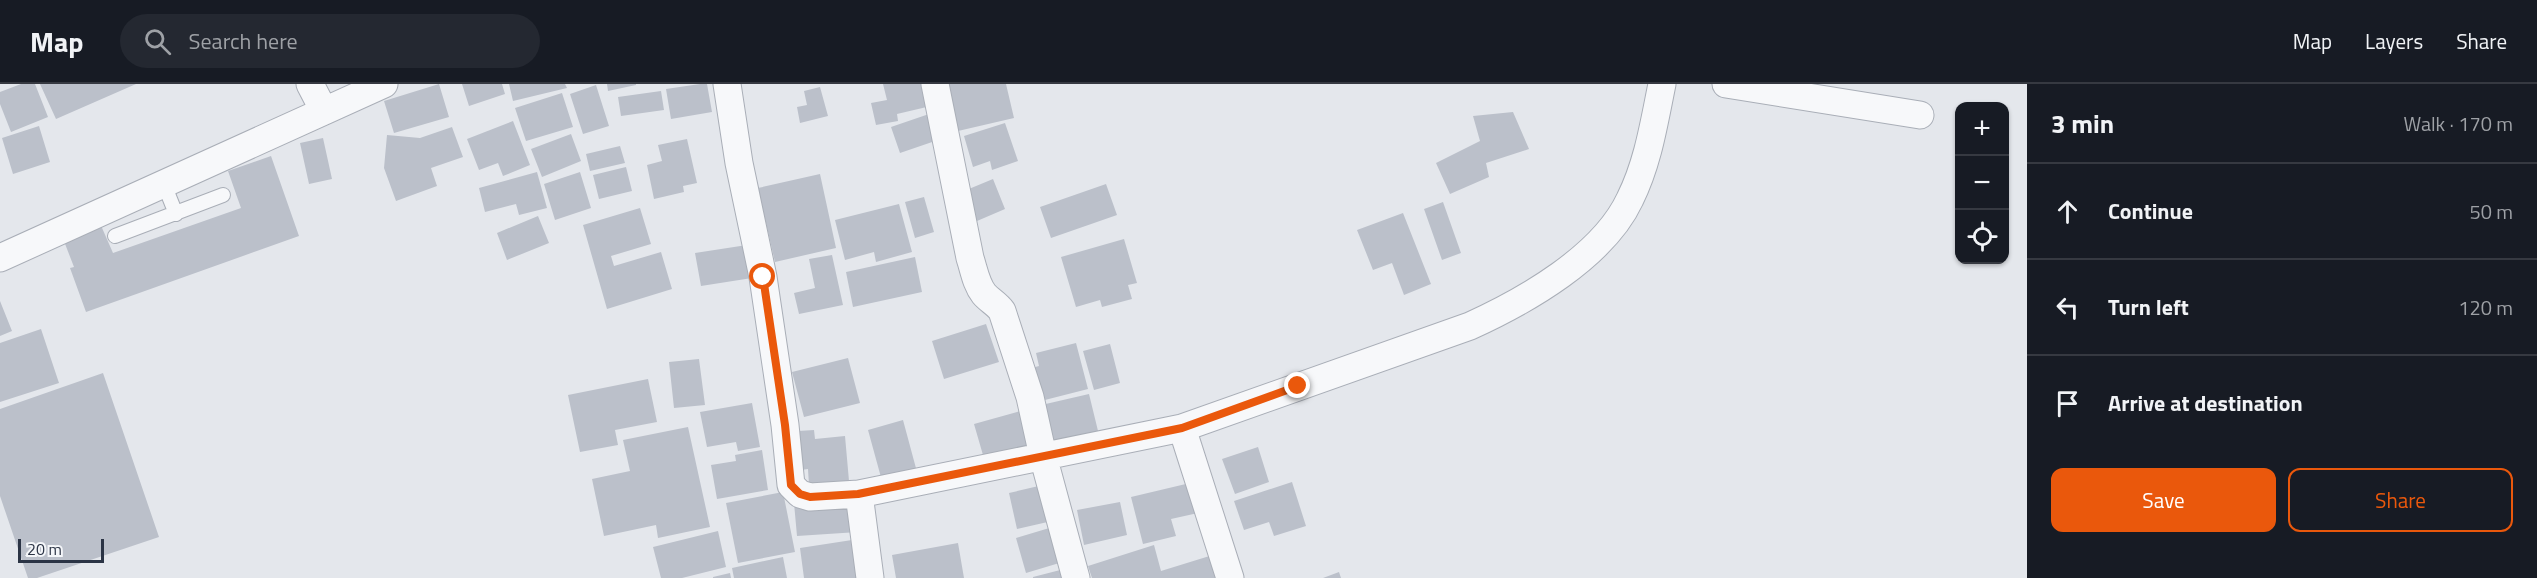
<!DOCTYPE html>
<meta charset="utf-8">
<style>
body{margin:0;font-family:"Titillium Web",sans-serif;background:#242831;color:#f1f3f6}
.controls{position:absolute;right:18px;top:18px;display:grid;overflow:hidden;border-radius:12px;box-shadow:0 2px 4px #0004}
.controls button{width:54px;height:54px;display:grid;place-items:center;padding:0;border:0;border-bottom:2px solid #363941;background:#171b24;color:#f1f3f6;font:30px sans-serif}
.scale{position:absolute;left:18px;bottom:15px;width:86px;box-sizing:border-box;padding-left:6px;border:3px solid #2b3445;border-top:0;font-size:16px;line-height:21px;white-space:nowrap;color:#2b3445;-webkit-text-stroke:4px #f4f6f9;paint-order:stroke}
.stop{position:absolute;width:18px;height:18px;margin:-14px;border:4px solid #ea580c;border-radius:50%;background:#fff}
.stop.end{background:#ea580c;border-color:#fff;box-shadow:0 2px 6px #0008}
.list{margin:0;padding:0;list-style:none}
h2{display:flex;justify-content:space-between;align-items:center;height:78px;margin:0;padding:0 24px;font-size:26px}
h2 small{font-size:20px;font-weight:400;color:#9ea1a6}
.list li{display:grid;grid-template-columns:39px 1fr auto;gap:18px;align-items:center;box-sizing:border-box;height:96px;padding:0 24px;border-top:2px solid #363941}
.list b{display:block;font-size:22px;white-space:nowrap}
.list em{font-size:20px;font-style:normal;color:#9ea1a6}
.actions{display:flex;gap:12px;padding:18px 24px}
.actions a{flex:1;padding:14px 0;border:2px solid #ea580c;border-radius:12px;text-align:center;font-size:21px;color:#ea580c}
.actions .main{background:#ea580c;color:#fff}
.icon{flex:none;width:33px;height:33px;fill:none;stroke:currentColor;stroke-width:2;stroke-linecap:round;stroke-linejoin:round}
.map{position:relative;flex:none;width:2027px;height:494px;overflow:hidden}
header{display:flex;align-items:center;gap:36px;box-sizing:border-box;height:84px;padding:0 30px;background:#171b24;border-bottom:2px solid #363941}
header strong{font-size:28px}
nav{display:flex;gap:33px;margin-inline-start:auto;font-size:21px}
.search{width:420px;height:54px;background:#242831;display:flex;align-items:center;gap:15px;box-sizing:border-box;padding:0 21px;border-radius:33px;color:#9ea1a6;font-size:22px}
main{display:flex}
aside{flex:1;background:#171b24}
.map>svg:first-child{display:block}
.building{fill:#bbc0ca}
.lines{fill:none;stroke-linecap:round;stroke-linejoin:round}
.lane-casing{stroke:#a9aeb7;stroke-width:16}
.street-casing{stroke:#a9aeb7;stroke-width:29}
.lane{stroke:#f7f8fa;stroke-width:14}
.street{stroke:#f7f8fa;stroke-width:27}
.route{stroke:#ea580c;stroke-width:8}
</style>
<header>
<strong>Map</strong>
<div class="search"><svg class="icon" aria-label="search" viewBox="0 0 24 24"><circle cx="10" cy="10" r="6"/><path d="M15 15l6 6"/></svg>Search here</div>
<nav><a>Map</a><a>Layers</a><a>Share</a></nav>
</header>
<main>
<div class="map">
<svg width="2027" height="494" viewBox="0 0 2027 494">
<rect width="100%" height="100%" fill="#e4e7ec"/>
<!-- building -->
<path class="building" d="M21 0H35L48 33 11 48 0 20V8Z
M40 0H136L56 35Z
M439 0 449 33 394 49 384 17Z
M462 0H502L505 10 469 22Z
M509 0H565L567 4 513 17Z
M607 0H636V1L608 7Z
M700 0H707L712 28 671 35 666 5Z
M883 0H927L931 22 897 30 898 37 876 41 871 19 887 16Z
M947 0H1006L1014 34 958 47Z
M596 1 609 42 583 50 570 10Z
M820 3 828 32 800 39 797 23 807 21 804 7Z
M661 7 664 26 621 32 618 13Z
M562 9 573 43 526 57 515 24Z
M1513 28 1529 65 1486 79 1489 93 1450 110 1436 79 1480 57 1473 32Z
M929 30 938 56 900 69 891 43Z
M513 37 530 81 503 92 498 79 479 86 467 55Z
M1005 39 1018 77 992 86 990 77 973 83 964 52Z
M39 42 50 78 13 90 2 54Z
M452 43 463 73 431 84 437 102 396 117 384 84 387 51 420 54Z
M571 50 581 77 542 93 531 65Z
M323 54 332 95 309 100 300 59Z
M687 55 697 99 683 102 684 108 654 115 647 81 662 77 658 61Z
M620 62 625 79 590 87 586 70Z
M271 72 299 152 86 228 70 184 74 183 62 152 99 137 113 169 241 124 228 87Z
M626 83 632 107 599 115 593 91Z
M537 88 547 124 519 131 516 120 485 128 479 104Z
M580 88 591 124 555 136 544 100Z
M820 90 836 164 775 178 758 104Z
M993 95 1005 125 977 137 964 107Z
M1106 100 1117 131 1051 154 1040 123Z
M924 113 934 148 915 154 905 118Z
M1443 118 1461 169 1442 176 1424 125Z
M899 120 912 168 876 178 874 168 845 176 835 136Z
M640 124 651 160 611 172 614 182 661 168 672 205 607 225 583 141Z
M1403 129 1431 200 1404 211 1392 179 1373 186 1357 146Z
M538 132 549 159 507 176 497 149Z
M1124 155 1137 199 1128 201 1132 215 1102 223 1100 216 1076 223 1061 173Z
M747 161 752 194 701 202 695 169Z
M832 171 843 221 799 230 794 209 815 204 809 175Z
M915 173 922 208 853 223 846 188Z
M0 217 12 247 0 252Z
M986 240 999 278 944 295 932 257Z
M41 245 59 299 0 318V259Z
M1076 259 1088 305 1037 318 1028 285 1039 282 1036 269Z
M1110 260 1120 299 1094 306 1083 267Z
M848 274 860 319 804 333 792 288Z
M699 275 705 321 674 324 669 278Z
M103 289 159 453 37 494H28L0 412V325Z
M648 295 657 338 615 346 618 361 580 368 568 311Z
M1089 310 1099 351 1047 363 1037 322Z
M752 319 760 363 738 367 736 358 707 363 700 328Z
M1024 326 1035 364 985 378 974 340Z
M903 336 917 388 882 397 868 346Z
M688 343 710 443 658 454 656 441 604 452 592 395 630 387 623 356Z
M814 346 815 355 845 352 849 397 809 401 808 385 801 386 798 347Z
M1258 363 1269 398 1235 410 1222 375Z
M762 366 768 406 717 415 711 381 736 377 735 371Z
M1292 398 1306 442 1274 452 1269 438 1244 446 1234 417Z
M1190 399 1198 429 1171 435 1176 452 1143 460 1131 413Z
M1043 401 1052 437 1017 445 1009 409Z
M783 408 795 468 738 479 726 419Z
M856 415 858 448 797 452 794 419Z
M1120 418 1127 451 1084 461 1077 426Z
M1056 442 1066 477 1026 489 1016 454Z
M718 447 726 483 682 494H661L653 463Z
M852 456 858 494H804L800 464Z
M958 459 964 494H896L892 471Z
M1154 461 1161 487 1216 470 1223 494H1092L1088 482Z
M783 473 787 494H734L732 484Z
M1068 484 1071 494H1033V493Z
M1339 488 1341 494H1323Z
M730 489 731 494H713V493Z"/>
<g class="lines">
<!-- lane casing -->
<g class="lane-casing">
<path id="lane" d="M164 100 176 130
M115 152 223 111"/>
</g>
<!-- street casing -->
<g class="street-casing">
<path id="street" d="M310 0 324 27
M727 0 739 79 763 193 785 341 791 401 800 410 810 413 859 410 1182 344 1470 242C1525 217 1603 173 1630 115 1648 79 1654 39 1662 0
M935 0 970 174C974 186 976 200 984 210 989 216 997 220 1002 227L1030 313 1043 372 1076 494
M1726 0 1920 31
M0 174 384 0
M1182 344 1230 494
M859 410 870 494"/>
</g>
<!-- lane -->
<use href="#lane" class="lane"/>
<!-- street -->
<use href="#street" class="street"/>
</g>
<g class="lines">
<!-- route -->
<path class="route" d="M763 193 785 341 791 401 800 410 810 413 858 410 1182 344 1298 302"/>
</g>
</svg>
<div class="controls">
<button>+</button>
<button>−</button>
<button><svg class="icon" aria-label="locate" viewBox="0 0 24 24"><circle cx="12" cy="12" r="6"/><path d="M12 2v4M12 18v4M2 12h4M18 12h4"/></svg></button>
</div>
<div class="scale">20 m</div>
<div class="stop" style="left:763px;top:193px"></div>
<div class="stop end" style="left:1298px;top:302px"></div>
</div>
<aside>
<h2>3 min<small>Walk · 170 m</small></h2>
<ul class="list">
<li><svg class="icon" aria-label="ahead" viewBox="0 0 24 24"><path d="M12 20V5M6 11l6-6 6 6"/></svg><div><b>Continue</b></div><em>50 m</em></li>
<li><svg class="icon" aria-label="left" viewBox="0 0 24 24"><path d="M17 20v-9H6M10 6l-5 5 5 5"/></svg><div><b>Turn left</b></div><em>120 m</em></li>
<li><svg class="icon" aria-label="arrive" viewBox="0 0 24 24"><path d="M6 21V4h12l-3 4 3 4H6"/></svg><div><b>Arrive at destination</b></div></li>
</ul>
<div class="actions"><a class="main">Save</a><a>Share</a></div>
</aside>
</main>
